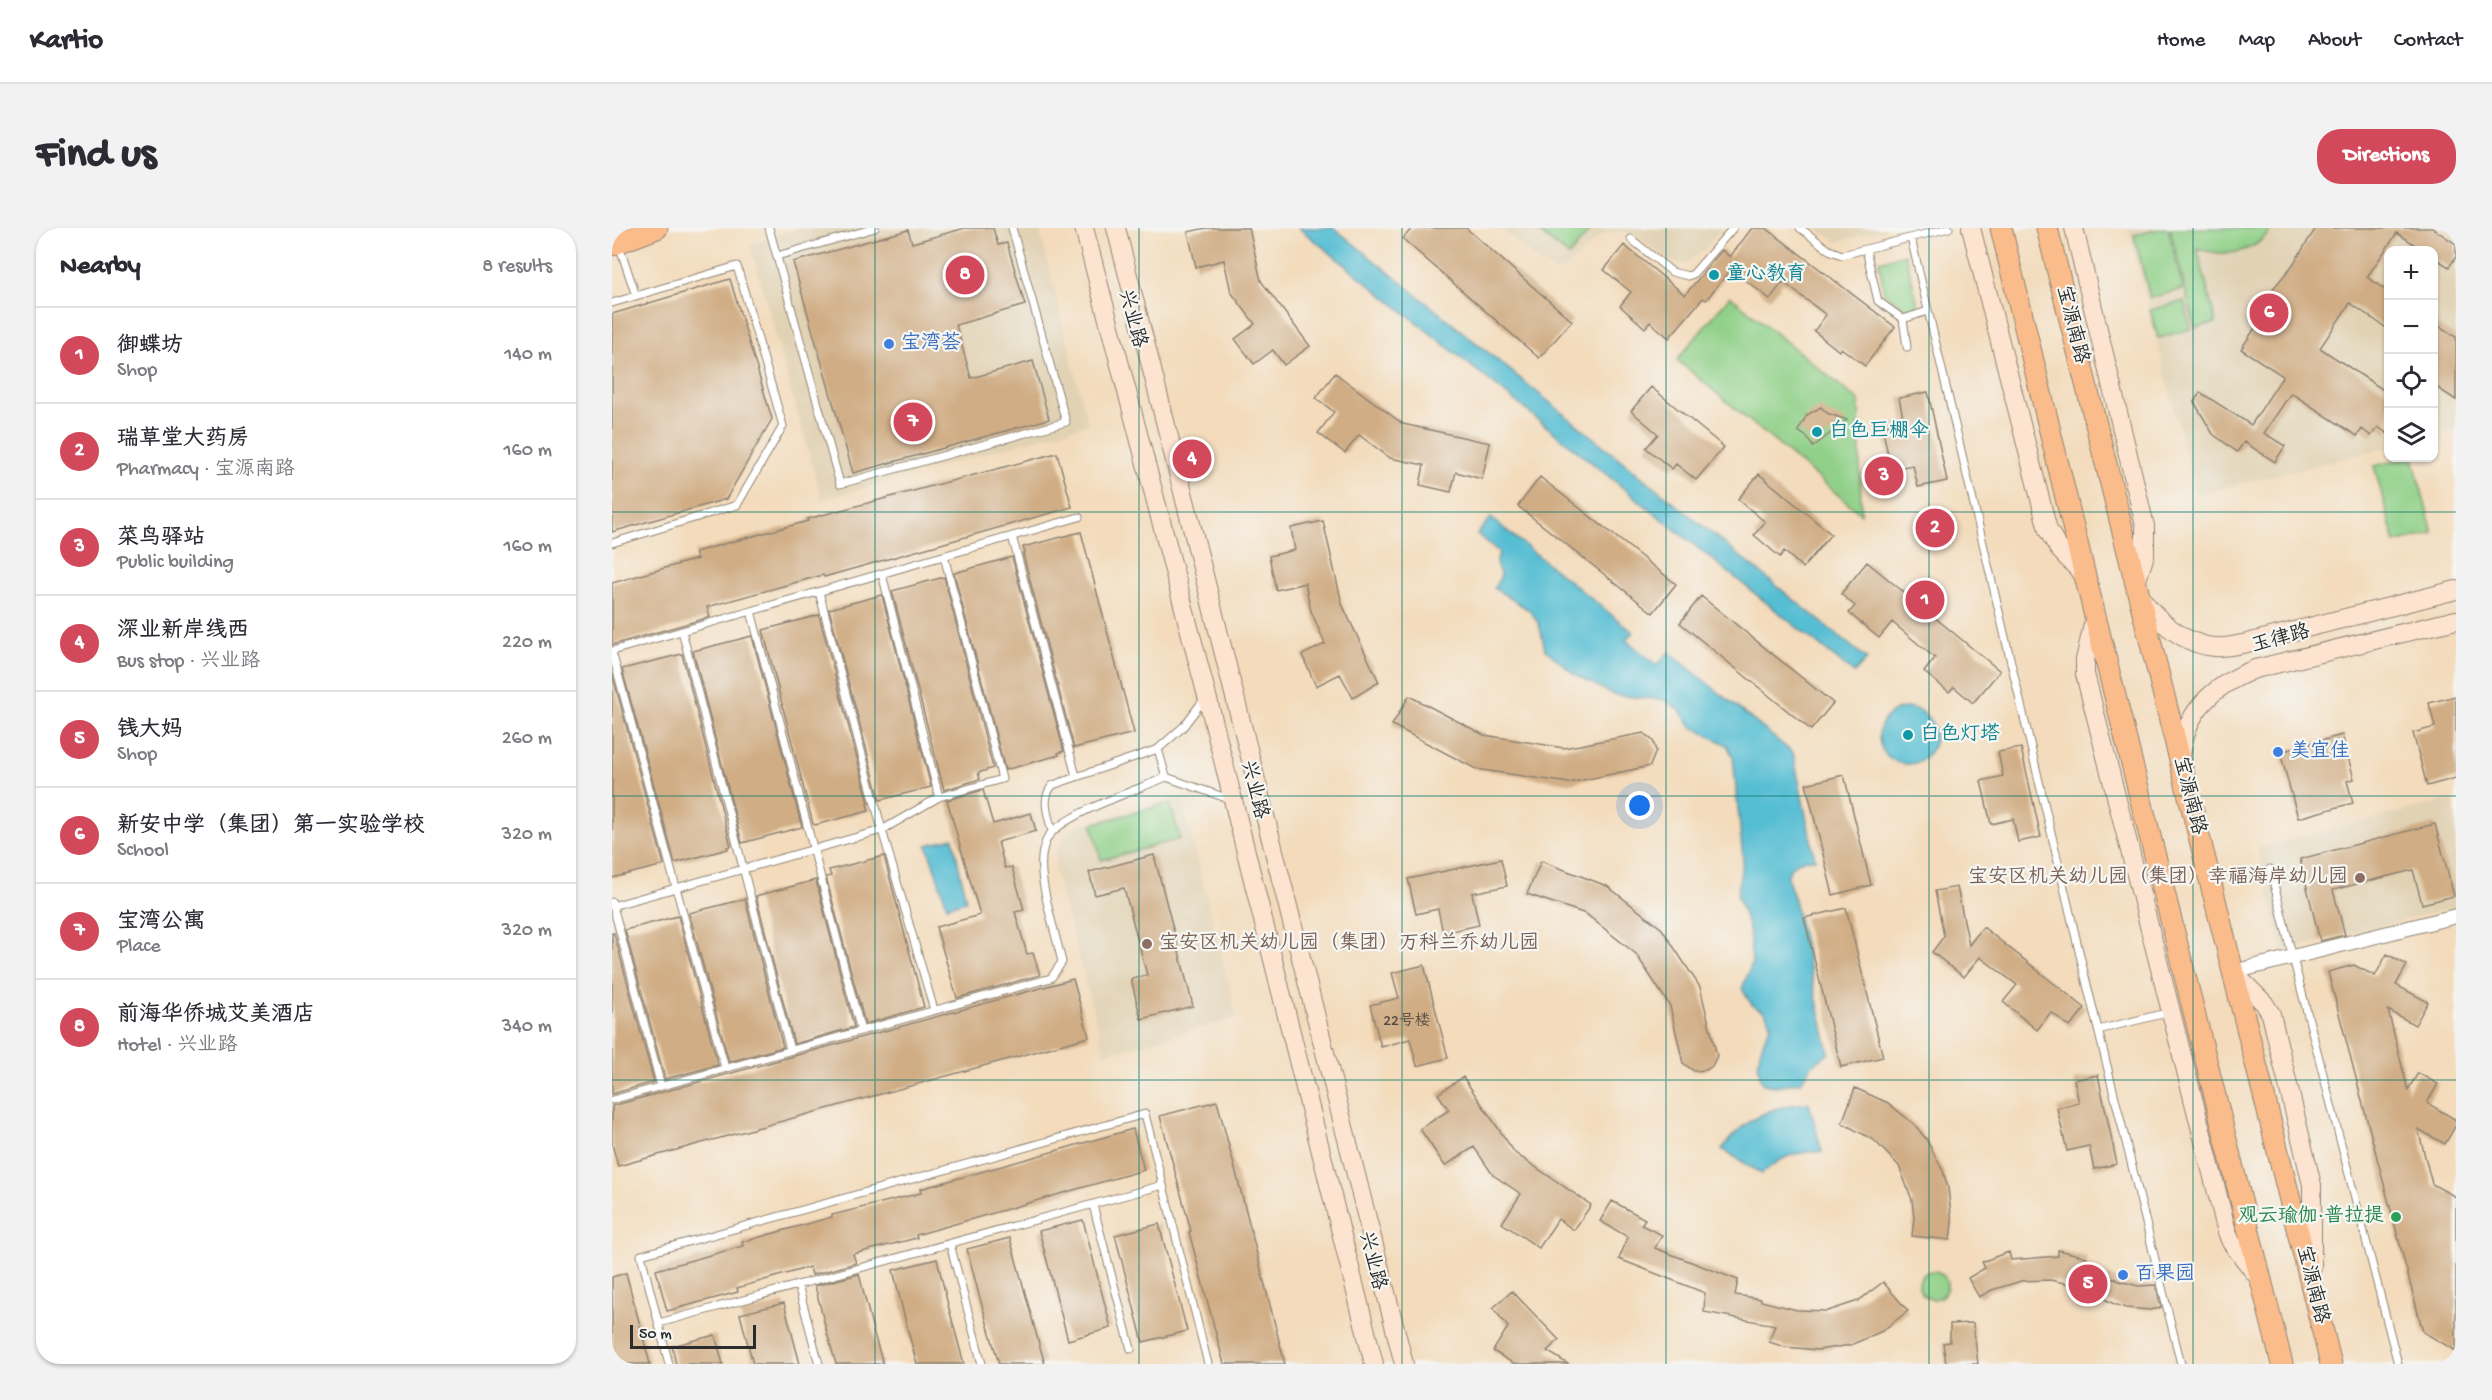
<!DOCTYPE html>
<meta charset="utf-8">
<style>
body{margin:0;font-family:"Gochi Hand","LXGW WenKai TC",sans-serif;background:#f2f2f3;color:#2b2b33}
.controls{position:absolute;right:18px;top:18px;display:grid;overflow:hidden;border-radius:12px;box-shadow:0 2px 4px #0004}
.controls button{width:54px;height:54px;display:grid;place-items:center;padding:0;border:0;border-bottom:2px solid #e1e1e2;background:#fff;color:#2b2b33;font:30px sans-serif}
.scale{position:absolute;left:18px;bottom:15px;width:126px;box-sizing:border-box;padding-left:6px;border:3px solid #2b2b2b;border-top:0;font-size:16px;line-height:21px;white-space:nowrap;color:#2b2b2b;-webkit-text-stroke:4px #f6f6f2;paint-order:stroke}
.you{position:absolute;left:1028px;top:578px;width:21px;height:21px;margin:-15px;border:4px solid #fff;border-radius:50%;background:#1a73e8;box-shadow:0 0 0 9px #1a73e833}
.badge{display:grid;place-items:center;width:39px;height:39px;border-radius:50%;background:#d1495b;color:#fff;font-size:20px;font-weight:700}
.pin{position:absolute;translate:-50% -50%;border:3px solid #fff;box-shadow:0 2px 6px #0006}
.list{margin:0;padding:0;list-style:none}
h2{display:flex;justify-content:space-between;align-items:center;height:78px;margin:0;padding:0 24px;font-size:26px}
h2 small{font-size:20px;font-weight:400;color:#7c7c81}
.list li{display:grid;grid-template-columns:39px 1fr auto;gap:18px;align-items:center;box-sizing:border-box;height:96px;padding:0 24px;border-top:2px solid #e1e1e2}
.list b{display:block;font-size:22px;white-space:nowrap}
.list p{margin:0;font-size:20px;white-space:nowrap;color:#7c7c81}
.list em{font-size:20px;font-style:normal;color:#7c7c81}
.icon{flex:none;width:33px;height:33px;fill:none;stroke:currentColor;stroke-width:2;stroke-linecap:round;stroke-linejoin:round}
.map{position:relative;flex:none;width:1844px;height:1136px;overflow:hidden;border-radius:24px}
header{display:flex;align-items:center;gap:36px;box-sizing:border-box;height:84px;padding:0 30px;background:#fff;border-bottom:2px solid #e1e1e2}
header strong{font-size:28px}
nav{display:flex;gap:33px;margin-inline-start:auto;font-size:21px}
.intro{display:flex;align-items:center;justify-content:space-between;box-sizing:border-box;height:144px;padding:0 36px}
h1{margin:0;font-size:42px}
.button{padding:15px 27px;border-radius:24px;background:#d1495b;color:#fff;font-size:21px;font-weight:700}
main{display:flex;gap:36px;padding:0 36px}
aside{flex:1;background:#fff;border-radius:24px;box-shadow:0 2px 4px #0004}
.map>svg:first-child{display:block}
.built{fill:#e1d2b4}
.green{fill:#90d088;stroke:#5e7e5a;stroke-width:1.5}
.water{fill:#56bed3;stroke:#40747f;stroke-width:1.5}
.building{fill:#d0ad85}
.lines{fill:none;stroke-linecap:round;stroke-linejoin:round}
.lane-casing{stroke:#8f8373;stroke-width:9}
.street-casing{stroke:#8f8373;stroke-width:16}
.secondary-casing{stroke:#8f8373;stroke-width:20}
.primary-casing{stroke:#8f8373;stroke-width:23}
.lane{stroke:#fff;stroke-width:7}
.street{stroke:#fff;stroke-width:14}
.secondary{stroke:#fde4d1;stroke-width:18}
.primary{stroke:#fabc8b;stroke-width:21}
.grid{fill:none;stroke:#0f766e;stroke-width:1.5;stroke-opacity:0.55}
.culture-dot{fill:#0f9aa8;stroke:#f6f6f2;stroke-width:2}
.shop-dot{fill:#3f7fe0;stroke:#f6f6f2;stroke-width:2}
.education-dot{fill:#8d6e63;stroke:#f6f6f2;stroke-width:2}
.leisure-dot{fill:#2e9e5b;stroke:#f6f6f2;stroke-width:2}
.labels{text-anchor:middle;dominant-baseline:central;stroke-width:4.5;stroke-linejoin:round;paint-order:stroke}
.number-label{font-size:16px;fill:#544c42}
.culture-label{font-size:20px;fill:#0d838f;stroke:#f6f6f2;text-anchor:start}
.street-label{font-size:20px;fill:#2b2b2b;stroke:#f6f6f2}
.shop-label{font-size:20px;fill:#366cbe;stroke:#f6f6f2;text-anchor:start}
.education-label{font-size:20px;fill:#785e54;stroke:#f6f6f2;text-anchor:end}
.leisure-label{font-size:20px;fill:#27864d;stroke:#f6f6f2;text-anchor:end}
</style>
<header>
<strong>Kartio</strong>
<nav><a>Home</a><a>Map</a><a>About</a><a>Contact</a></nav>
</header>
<div class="intro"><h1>Find us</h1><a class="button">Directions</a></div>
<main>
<aside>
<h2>Nearby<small>8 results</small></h2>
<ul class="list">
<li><span class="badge">1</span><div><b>御蝶坊</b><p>Shop</p></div><em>140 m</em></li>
<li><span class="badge">2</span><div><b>瑞草堂大药房</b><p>Pharmacy · 宝源南路</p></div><em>160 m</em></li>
<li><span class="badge">3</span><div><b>菜鸟驿站</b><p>Public building</p></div><em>160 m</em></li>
<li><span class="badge">4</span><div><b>深业新岸线西</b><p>Bus stop · 兴业路</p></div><em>220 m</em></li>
<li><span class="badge">5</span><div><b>钱大妈</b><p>Shop</p></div><em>260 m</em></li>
<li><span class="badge">6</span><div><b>新安中学（集团）第一实验学校</b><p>School</p></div><em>320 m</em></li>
<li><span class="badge">7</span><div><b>宝湾公寓</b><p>Place</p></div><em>320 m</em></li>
<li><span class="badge">8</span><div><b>前海华侨城艾美酒店</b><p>Hotel · 兴业路</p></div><em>340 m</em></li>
</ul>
</aside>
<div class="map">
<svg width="1844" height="1136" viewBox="0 0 1844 1136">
<rect width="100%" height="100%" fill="#f6f6f2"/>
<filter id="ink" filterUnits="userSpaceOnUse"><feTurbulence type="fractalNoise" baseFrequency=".0167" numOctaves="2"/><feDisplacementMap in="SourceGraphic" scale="12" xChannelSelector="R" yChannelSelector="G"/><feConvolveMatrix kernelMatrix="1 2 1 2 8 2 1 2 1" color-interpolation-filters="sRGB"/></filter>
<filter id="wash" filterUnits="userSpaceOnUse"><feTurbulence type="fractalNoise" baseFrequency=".008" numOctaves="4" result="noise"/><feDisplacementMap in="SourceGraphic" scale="24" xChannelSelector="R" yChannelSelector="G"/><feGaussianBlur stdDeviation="1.35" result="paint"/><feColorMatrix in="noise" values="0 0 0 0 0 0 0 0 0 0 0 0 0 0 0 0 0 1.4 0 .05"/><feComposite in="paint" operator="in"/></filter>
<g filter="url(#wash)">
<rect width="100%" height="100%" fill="#f3dbbb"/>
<!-- built -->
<path class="built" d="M186 0H427L476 196 210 272 138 17Z
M889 0H1110L1092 22 1074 36 1058 33 1024 8 1011 4H1001L989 7 953 41 943 44 928 34Z
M1205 0H1276L1225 14Z
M1516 0H1844V202L1822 208V22H1776V219L1584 267Z
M569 568 625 790 493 826 443 642 444 622 453 609 463 599Z
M1840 571 1844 587V679L1671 723 1645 620Z"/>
<!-- green -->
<path class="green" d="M930 0H980L957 28 927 4Z
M1552 0H1556L1571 61 1538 70 1522 7Z
M1558 0H1660C1643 26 1612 30 1585 20L1604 95 1583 100Z
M1293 26 1307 80 1297 83 1272 65 1267 33Z
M1118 68 1247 173 1249 286 1065 132Z
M1572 73 1579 101 1546 110 1538 82Z
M1796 230H1801L1821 305 1783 315 1762 238Z
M558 575 568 611 489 632 480 596Z
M1307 1057a14 14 0 1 1 28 0a14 14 0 1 1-28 0Z"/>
<!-- water -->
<path class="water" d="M687 0H722L1255 431 1242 445Z
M879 290 1021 404 1014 412 1045 437 1057 424 1181 525 1203 631C1181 630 1170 642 1180 663L1217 825 1199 838 1189 854 1164 858 1151 856C1141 836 1149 816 1159 797L1153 784 1140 777 1130 761 1140 735 1137 701 1125 667 1131 631 1121 529 1115 517 1078 498 1067 481 1053 472 1002 467 962 446 933 421 927 396 917 382 882 360 889 348 884 336 887 324 865 306Z
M1267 508a28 28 0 1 1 56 0a28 28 0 1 1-56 0Z
M341 610 354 673 335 678 315 617Z
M1197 875 1210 924C1186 922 1167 929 1150 946L1110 921C1132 891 1160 877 1197 875Z"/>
<g id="blocks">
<!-- building -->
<path class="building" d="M353 0H381L386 17 395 15 413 77 344 97 359 150 421 133 437 191 241 245 181 34 296 2 300 15Z
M594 0H637L649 53 698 118 672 137 661 122 642 136 623 111 643 96 619 64 612 32 584 39 576 4Z
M800 0H854L960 93 927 130 791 11Z
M1140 0H1154L1283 99 1253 138 1229 120 1227 123 1202 103 1214 87 1171 54 1158 71 1119 41 1094 72 1091 70 1057 110 1038 94 1033 100 1008 78 1019 64 992 42 1012 17 1073 67 1110 22 1118 29Z
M1704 0H1820L1844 16V29L1837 39 1821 29V22H1811L1785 5 1755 49 1776 64V101L1738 75 1708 120 1776 165V206L1766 199 1759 208 1750 201 1745 208 1679 165 1652 205 1673 218 1663 234 1632 214 1625 224 1601 206 1582 174 1588 164 1639 197 1671 148 1629 121 1661 73 1654 69 1680 38Z
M118 51 160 191 114 271 0 304V86Z
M1821 94 1844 109V172L1821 157Z
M723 145 791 196 878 215 870 251 844 244 839 264 808 257 812 237 778 230 747 207 733 225 706 205 722 184 704 170Z
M1039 159 1112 219 1084 252 1064 236 1060 241 1034 220 1046 206 1019 183Z
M1316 164 1335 253 1306 259 1301 237 1279 241 1270 198 1292 194 1287 170Z
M1209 179 1215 185 1235 192 1201 219 1195 209 1186 203 1195 187Z
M445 225 460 279 212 349 211 347 95 379 98 389 0 417V355L85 331 83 324 196 293 195 291Z
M1147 246 1219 306 1191 340 1172 323 1168 329 1142 307 1153 294 1126 271Z
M928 249 1064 356 1041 385 906 278Z
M711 293 730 376 767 454 741 470 728 446 704 458 690 427 713 416 699 383 693 355 664 362 657 328 683 322 679 300Z
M469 304 522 505 462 520 411 326 413 325 411 319Z
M400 329 452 523 446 525 447 527 393 542 342 345Z
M1255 334 1388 443 1361 475 1342 459 1337 464 1312 444 1323 430 1280 394 1267 410 1237 385 1243 378 1229 366Z
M332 349 381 540 366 545 368 551 332 562 280 363Z
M270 367 319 559 268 572 217 381Z
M1089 368 1221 475 1199 502 1068 395Z
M207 387 257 575H255L257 583 203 597 201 596 151 402Z
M140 408 190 599 130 615 81 423Z
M70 426 119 618 115 619 116 621 63 635 10 441Z
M0 445 52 637 0 650Z
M797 468 872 507 952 520 1032 505 1041 513 1044 523 1038 538 957 555 864 541 780 497Z
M1844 468V550L1815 558 1801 505 1823 499 1817 475Z
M1730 507 1742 551 1735 553 1741 575 1686 590 1668 524Z
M1409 520 1429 609 1406 614 1401 591 1379 596 1369 553 1391 548 1386 524Z
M1232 547 1259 657 1221 667 1194 556Z
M371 562 381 596 419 585 424 603 386 614 393 640 400 639 412 682 403 684 415 726 421 725 428 747 345 770 324 699 368 687 335 572Z
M1823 596 1842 668 1810 676 1801 642 1721 662 1733 707 1708 713 1688 631Z
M542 627 581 778 529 791 519 751 535 747 512 660 483 667 477 644Z
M272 628 312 779 253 796 214 649 219 648 217 642Z
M889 631 895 658 860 665 867 697 831 705 826 681 804 686 796 651Z
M929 633 995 658 1050 701 1088 759 1105 828 1100 838 1094 842 1082 843 1071 835 1058 778 1024 726 974 686 915 666Z
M204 652 242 799 182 816 144 668Z
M1345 659 1357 717 1371 699 1473 780 1458 799 1439 784 1425 802 1391 774 1405 757 1368 729 1352 749 1320 724 1332 708 1323 663Z
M133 671 171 819 117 834 77 685Z
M1234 680 1271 829 1229 839 1192 690Z
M66 688 106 837 53 851 13 702Z
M0 705H2L42 854 0 866Z
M1775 726 1795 737 1784 757 1816 774 1803 797 1776 782 1796 862 1806 845 1826 856 1815 875 1844 892V897L1833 916 1806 901 1820 956 1844 969V1123L1811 1104 1716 744 1742 737 1763 748Z
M812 737 836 830 805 838 798 811 769 819 758 777 787 770 780 745Z
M461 751 477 809 6 938 0 916V878Z
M1486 847 1505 936 1482 941 1477 918 1455 923 1445 880 1467 875 1462 852Z
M851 849 903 925 979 977 962 1002 946 991 927 1020 890 995 909 966 881 947 862 919 833 938 808 901 837 882 826 866Z
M1243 860 1276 875 1303 897 1314 911 1331 943 1336 960 1340 995 1338 1012 1300 1008 1302 990 1300 972 1287 938 1262 912 1230 895Z
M605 873 632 975 673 1136H612L577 1004 579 1003 548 888Z
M521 901 532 942 304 1007 305 1010 241 1026 244 1035 200 1047 198 1039 125 1060 126 1064 55 1083 44 1042 131 1018 130 1014 220 989V987L309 965 308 961Z
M1000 973 1033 991 1029 997 1050 1007 1043 1020 1126 1052 1123 1067 1149 1071V1073L1185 1082 1216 1083 1246 1073 1271 1054 1296 1083 1270 1103 1239 1117 1206 1122 1173 1119 1157 1114 1163 1097 1092 1084 1093 1065 1007 1031 1016 1009 988 993Z
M471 992 499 1100 456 1112 427 1003Z
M547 996 575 1103 531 1114 503 1007Z
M398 1010 427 1116 433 1136H387L367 1067 355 1021Z
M1446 1022 1475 1029 1473 1035 1507 1053 1526 1058 1544 1057 1549 1080 1538 1082 1514 1080 1502 1076 1468 1058 1438 1052 1409 1053 1380 1062 1367 1069 1356 1050 1373 1040 1370 1034 1388 1027 1397 1024 1399 1032 1446 1028Z
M325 1031 336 1077 352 1136H305L296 1103 281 1042Z
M14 1045 26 1090 38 1136H0V1049Z
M247 1046 262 1106 271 1136H224L215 1105 203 1058Z
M900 1063 947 1112 935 1123 956 1136H902L881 1123 896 1099 881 1080Z
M172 1075 188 1136H141L128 1086Z
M1361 1095 1366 1136H1334L1331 1115 1338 1114V1096Z
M103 1107 111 1136H64L60 1118Z"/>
</g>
</g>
<g filter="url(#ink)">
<use href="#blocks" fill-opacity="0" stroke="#8f8373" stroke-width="1.5"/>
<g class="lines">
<!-- lane casing -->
<g class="lane-casing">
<path id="lane" d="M157 0 228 256 454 194 400 0
M1188 0 1217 22 1230 27 1337 0
M1299 10 1475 757 1569 1136
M1019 11 1060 44 1076 48 1081 46 1121 0
M7 17 24 68
M1254 22 1266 73 1291 91
M165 28 263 0
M0 75 125 38 171 198 125 277 0 315
M1295 119 1291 91 1316 83
M400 308 464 548
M270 346 327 569
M207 364 270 602 322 782
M139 383 249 803
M70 403 178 822
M0 423 467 289
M0 424 113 840
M593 470 571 499 546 521 554 549 617 571
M440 604C437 589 428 570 441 557L546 521
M1658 641 1786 1136
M0 674 49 858
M0 678 270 602 327 569 390 551 332 328
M1486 802 1558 784
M0 872 439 750 450 734C444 707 432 671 430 645 429 633 430 619 436 609 453 585 526 562 554 549
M481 977 519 1121
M338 1016 370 1136
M186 1057 207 1136
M47 1095 551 957
M57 1136 29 1027 533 886 596 1136"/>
</g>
<!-- street casing -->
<g class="street-casing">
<path id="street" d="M1621 744 1844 688"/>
</g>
<!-- secondary casing -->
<g class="secondary-casing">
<path id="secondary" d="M472 0 595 468 762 1136
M504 0 792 1136
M1359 0 1436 302 1447 321 1473 348
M1462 0 1533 298V327L1523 358
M1527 367C1543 391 1572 417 1603 419 1614 420 1625 417 1635 415L1844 362
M1483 388 1473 432V446L1615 1004 1619 1014 1647 1050
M1569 532C1571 484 1601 458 1643 441L1844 392
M1621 744 1652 775 1659 786 1700 957V1040"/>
</g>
<!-- primary casing -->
<g class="primary-casing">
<path id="primary" d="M1389 0 1473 348 1670 1136
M1435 0 1719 1136
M0 17 45 0"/>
</g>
<!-- lane -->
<use href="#lane" class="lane"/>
<!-- street -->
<use href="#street" class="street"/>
<!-- secondary -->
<use href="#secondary" class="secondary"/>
<!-- primary -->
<use href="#primary" class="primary"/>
</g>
</g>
<!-- grid -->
<path class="grid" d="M263 0V1136M527 0V1136M790 0V1136M1054 0V1136M1317 0V1136M1581 0V1136M0 284H1844M0 568H1844M0 852H1844"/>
<!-- markers -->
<g class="culture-dot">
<circle cx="1102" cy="47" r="6"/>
<circle cx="1205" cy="204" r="6"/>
<circle cx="1296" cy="507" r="6"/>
</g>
<g class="shop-dot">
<circle cx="277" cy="116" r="6"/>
<circle cx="1666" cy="524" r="6"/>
<circle cx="1511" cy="1047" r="6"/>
</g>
<g class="education-dot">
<circle cx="1748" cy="650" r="6"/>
<circle cx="535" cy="716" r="6"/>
</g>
<circle class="leisure-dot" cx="1784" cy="989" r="6"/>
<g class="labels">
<!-- number labels -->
<g class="number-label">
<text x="795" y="794">22号楼</text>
</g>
<!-- culture labels -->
<g class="culture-label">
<text x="1114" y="47">童心教育</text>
<text x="1217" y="204">白色巨棚伞</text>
<text x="1308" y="507">白色灯塔</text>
</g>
<!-- street labels -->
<g class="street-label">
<text transform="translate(519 91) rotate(75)">兴业路</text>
<text transform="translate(1459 97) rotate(76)">宝源南路</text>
<text transform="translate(1669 412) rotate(-15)">玉律路</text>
<text transform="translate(641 562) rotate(76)">兴业路</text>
<text transform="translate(1576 568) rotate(76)">宝源南路</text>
<text transform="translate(759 1033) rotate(76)">兴业路</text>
<text transform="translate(1699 1057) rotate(76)">宝源南路</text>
</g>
<!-- shop labels -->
<g class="shop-label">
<text x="289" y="116">宝湾荟</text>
<text x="1678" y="524">美宜佳</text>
<text x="1523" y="1047">百果园</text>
</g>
<!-- education labels -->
<g class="education-label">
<text x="1736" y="650">宝安区机关幼儿园（集团）幸福海岸幼儿园</text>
<text x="547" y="716" text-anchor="start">宝安区机关幼儿园（集团）万科兰乔幼儿园</text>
</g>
<!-- leisure labels -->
<g class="leisure-label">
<text x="1772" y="989">观云瑜伽·普拉提</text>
</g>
</g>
</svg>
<div class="controls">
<button>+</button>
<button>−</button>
<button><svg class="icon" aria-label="locate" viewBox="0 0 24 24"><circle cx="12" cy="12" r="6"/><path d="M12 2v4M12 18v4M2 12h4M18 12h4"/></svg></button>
<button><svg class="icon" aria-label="layers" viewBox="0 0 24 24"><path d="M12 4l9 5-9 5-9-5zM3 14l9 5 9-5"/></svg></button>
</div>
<div class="scale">50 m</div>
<div class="you"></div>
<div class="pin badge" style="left:1313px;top:372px">1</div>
<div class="pin badge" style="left:1323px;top:300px">2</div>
<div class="pin badge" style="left:1272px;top:248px">3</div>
<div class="pin badge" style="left:580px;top:231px">4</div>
<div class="pin badge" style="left:1476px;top:1056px">5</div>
<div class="pin badge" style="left:1657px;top:85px">6</div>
<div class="pin badge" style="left:301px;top:194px">7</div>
<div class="pin badge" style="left:353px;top:47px">8</div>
</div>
</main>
